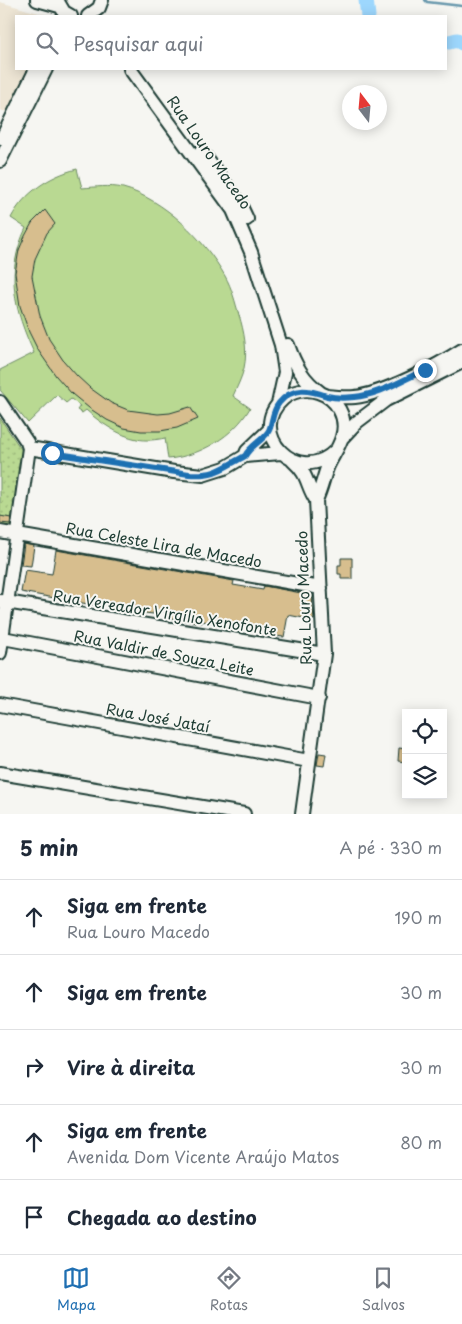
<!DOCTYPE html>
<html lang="pt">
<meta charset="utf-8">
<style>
body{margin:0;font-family:"Playpen Sans",sans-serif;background:#f6f6f7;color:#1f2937}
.controls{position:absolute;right:15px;bottom:15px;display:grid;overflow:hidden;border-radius:0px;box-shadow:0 2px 12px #0003}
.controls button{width:45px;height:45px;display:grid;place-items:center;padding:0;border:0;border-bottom:1px solid #e0e1e3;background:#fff;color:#1f2937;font:25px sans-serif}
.compass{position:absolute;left:342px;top:85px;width:45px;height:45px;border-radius:50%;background:#fff;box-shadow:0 2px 12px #0003;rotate:344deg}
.stop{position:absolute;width:15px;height:15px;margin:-11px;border:4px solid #1f6fb2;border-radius:50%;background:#fff}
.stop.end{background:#1f6fb2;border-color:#fff;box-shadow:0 1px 5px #0008}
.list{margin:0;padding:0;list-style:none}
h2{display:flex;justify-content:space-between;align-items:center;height:65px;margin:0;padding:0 20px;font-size:21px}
h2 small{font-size:16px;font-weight:400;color:#747a83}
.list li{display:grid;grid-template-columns:32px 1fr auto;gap:15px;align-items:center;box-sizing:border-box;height:75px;padding:0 20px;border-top:1px solid #e0e1e3}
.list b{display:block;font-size:19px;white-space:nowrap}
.list p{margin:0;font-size:16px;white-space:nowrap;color:#747a83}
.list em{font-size:16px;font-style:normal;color:#747a83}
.icon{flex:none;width:28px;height:28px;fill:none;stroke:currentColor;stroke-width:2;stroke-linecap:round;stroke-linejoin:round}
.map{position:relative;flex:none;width:462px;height:814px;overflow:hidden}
.search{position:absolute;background:#fff;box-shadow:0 2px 12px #0003;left:15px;right:15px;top:15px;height:55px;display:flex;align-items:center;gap:12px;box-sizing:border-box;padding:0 18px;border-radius:0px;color:#747a83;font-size:19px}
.sheet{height:440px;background:#fff}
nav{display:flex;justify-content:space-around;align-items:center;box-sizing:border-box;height:70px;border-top:1px solid #e0e1e3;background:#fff;font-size:14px;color:#747a83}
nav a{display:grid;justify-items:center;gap:2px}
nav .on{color:#1f6fb2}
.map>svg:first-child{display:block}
.built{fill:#ede5d4}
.grass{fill:#b9d992;stroke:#6c8b63}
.park{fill:url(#park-dots);stroke:#6c8b63}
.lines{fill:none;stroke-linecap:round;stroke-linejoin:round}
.stream{stroke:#6b99ad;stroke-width:2.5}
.river{stroke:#9dd7fd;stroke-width:15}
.building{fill:#d7be8e;stroke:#1f3d34}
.minor-casing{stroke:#1f3d34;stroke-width:16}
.minor{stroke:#f6f6f2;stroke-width:12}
.route{stroke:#1f6fb2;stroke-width:6}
.labels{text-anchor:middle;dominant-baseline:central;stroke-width:4;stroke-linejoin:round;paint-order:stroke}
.street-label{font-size:15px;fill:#1f3d34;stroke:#f6f6f2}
</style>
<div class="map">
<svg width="462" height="814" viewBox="0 0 462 814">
<defs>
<pattern id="park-dots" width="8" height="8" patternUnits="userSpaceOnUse" patternTransform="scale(1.25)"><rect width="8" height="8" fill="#b9d992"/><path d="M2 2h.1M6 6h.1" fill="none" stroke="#9fbb7e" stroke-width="1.8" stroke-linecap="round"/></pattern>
</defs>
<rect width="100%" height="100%" fill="#f6f6f2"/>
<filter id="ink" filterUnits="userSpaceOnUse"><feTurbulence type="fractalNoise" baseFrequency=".02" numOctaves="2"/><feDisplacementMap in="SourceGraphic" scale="10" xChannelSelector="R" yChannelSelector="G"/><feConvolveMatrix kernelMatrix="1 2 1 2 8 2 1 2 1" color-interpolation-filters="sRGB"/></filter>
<g filter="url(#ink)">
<!-- built -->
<path class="built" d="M0 2 49 16H16V69H28L7 112 0 110Z"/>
<!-- grass -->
<path class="grass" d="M77 169 82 188C96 187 109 185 123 188 164 199 205 240 225 276 232 288 235 302 239 315 244 331 248 351 244 368 242 377 237 387 233 396L250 408C234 436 200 456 168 459L165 438C156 440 146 441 137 439 120 436 99 422 86 410L82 413 77 410 80 406 71 399 66 403 57 395 28 423 0 390V370L34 353C14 310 5 272 26 228L11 218C24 193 49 176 77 169Z"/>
<!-- park -->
<path class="park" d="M0 418 23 452 10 526 0 525Z"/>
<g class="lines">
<!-- stream -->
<path class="stream" d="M425 0 427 2 462 6"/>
<!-- river -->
<path class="river" d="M366 0 368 16
M449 42 457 40 462 43"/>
</g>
<!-- building -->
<path class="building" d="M45 210 55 224 47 233 35 259 32 276 40 316 49 339 63 360 77 376 90 388 111 403 128 410 158 414 170 413 190 407 198 419 177 428 160 431H141L124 428 107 420 89 408 72 394 56 376 38 350 29 332 20 306 15 273 19 250 25 236 32 223Z
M0 516 11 518 10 524 0 523Z
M24 544 34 546 31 566 21 565Z
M56 550 234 581 233 585 263 590 264 586 312 595 314 620 288 615 284 637 275 636 268 635 269 633 255 631 256 628 216 621 215 623 202 621V623L166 617V612L154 610 153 614 137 612 138 609 99 603V605L88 604 21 592 25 570 52 574Z
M341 558H352V579H341V574H338V565H341Z
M399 748 406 749V762L398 761Z
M319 753 326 754 324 766 317 765Z"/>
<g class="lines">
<!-- minor casing -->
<g class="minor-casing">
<path id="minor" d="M37 0 59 6
M57 0 64 12 71 16
M88 16 99 8 102 0
M130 69 233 210 251 252 281 345 285 372 278 404
M2 138 36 69
M201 151 239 202 247 219
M0 161 46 69
M288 345C295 365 303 380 321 393
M327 396C336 397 345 398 355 397 383 394 437 366 462 350
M0 402 27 442 29 448 0 653
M342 438 357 422 386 400 462 362
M29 448 174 472 203 475 225 468 245 456 281 453
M245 456 247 451 270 429
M293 461C309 475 306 485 316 500L324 654 302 814
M316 500C321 490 323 479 327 468 331 458 339 448 342 437 348 418 337 398 318 392 306 388 292 391 283 399 245 432 298 489 336 450
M0 532 321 588
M0 601 324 654
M3 638 319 698
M0 705 309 761
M0 773 244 814"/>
</g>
<!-- minor -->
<use href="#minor" class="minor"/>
</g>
</g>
<g class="lines" filter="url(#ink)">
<!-- route -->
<path class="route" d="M52 453 189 474C217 476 222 468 245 456 250 446 262 441 268 432 273 425 271 413 279 403 293 386 309 390 327 396 335 398 345 398 354 397 379 395 402 380 425 370"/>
</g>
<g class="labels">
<!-- street labels -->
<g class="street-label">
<text transform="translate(210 152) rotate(55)">Rua Louro Macedo</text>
<text transform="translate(164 544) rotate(10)">Rua Celeste Lira de Macedo</text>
<text transform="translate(303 598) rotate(-92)">Rua Louro Macedo</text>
<text transform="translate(165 612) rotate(9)">Rua Vereador Virgílio Xenofonte</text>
<text transform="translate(164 652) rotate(11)">Rua Valdir de Souza Leite</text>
<text transform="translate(158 717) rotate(10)">Rua José Jataí</text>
</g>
</g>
</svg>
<div class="controls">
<button><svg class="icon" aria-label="locate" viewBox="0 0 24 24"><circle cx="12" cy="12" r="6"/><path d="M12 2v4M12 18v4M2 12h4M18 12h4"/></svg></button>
<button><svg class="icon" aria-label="layers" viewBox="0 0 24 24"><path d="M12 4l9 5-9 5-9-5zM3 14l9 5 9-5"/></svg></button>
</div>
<svg class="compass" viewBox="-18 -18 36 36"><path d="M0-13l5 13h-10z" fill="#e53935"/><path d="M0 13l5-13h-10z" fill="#747a83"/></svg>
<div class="stop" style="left:52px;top:453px"></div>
<div class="stop end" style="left:425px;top:370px"></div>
<div class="search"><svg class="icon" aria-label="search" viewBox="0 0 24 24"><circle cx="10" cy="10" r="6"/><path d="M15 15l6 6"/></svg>Pesquisar aqui</div>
</div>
<section class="sheet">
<h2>5 min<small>A pé · 330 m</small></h2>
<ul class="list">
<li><svg class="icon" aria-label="ahead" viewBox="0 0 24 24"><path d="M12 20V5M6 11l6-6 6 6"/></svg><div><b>Siga em frente</b><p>Rua Louro Macedo</p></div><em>190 m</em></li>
<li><svg class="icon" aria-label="ahead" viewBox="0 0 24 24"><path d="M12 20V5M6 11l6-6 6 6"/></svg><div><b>Siga em frente</b></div><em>30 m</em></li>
<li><svg class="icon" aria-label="right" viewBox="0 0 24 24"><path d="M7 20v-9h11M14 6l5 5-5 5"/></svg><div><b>Vire à direita</b></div><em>30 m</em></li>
<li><svg class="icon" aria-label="ahead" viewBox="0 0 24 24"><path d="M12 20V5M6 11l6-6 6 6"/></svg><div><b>Siga em frente</b><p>Avenida Dom Vicente Araújo Matos</p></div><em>80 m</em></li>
<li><svg class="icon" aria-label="arrive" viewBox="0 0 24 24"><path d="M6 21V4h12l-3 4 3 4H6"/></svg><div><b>Chegada ao destino</b></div></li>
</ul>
</section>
<nav>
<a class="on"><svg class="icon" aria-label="map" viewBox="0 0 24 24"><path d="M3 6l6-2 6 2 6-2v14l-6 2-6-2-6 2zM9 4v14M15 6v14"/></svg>Mapa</a>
<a><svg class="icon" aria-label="directions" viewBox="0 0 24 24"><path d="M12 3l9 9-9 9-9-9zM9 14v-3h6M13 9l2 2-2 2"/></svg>Rotas</a>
<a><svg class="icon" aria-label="saved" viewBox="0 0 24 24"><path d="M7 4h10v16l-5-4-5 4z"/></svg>Salvos</a>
</nav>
